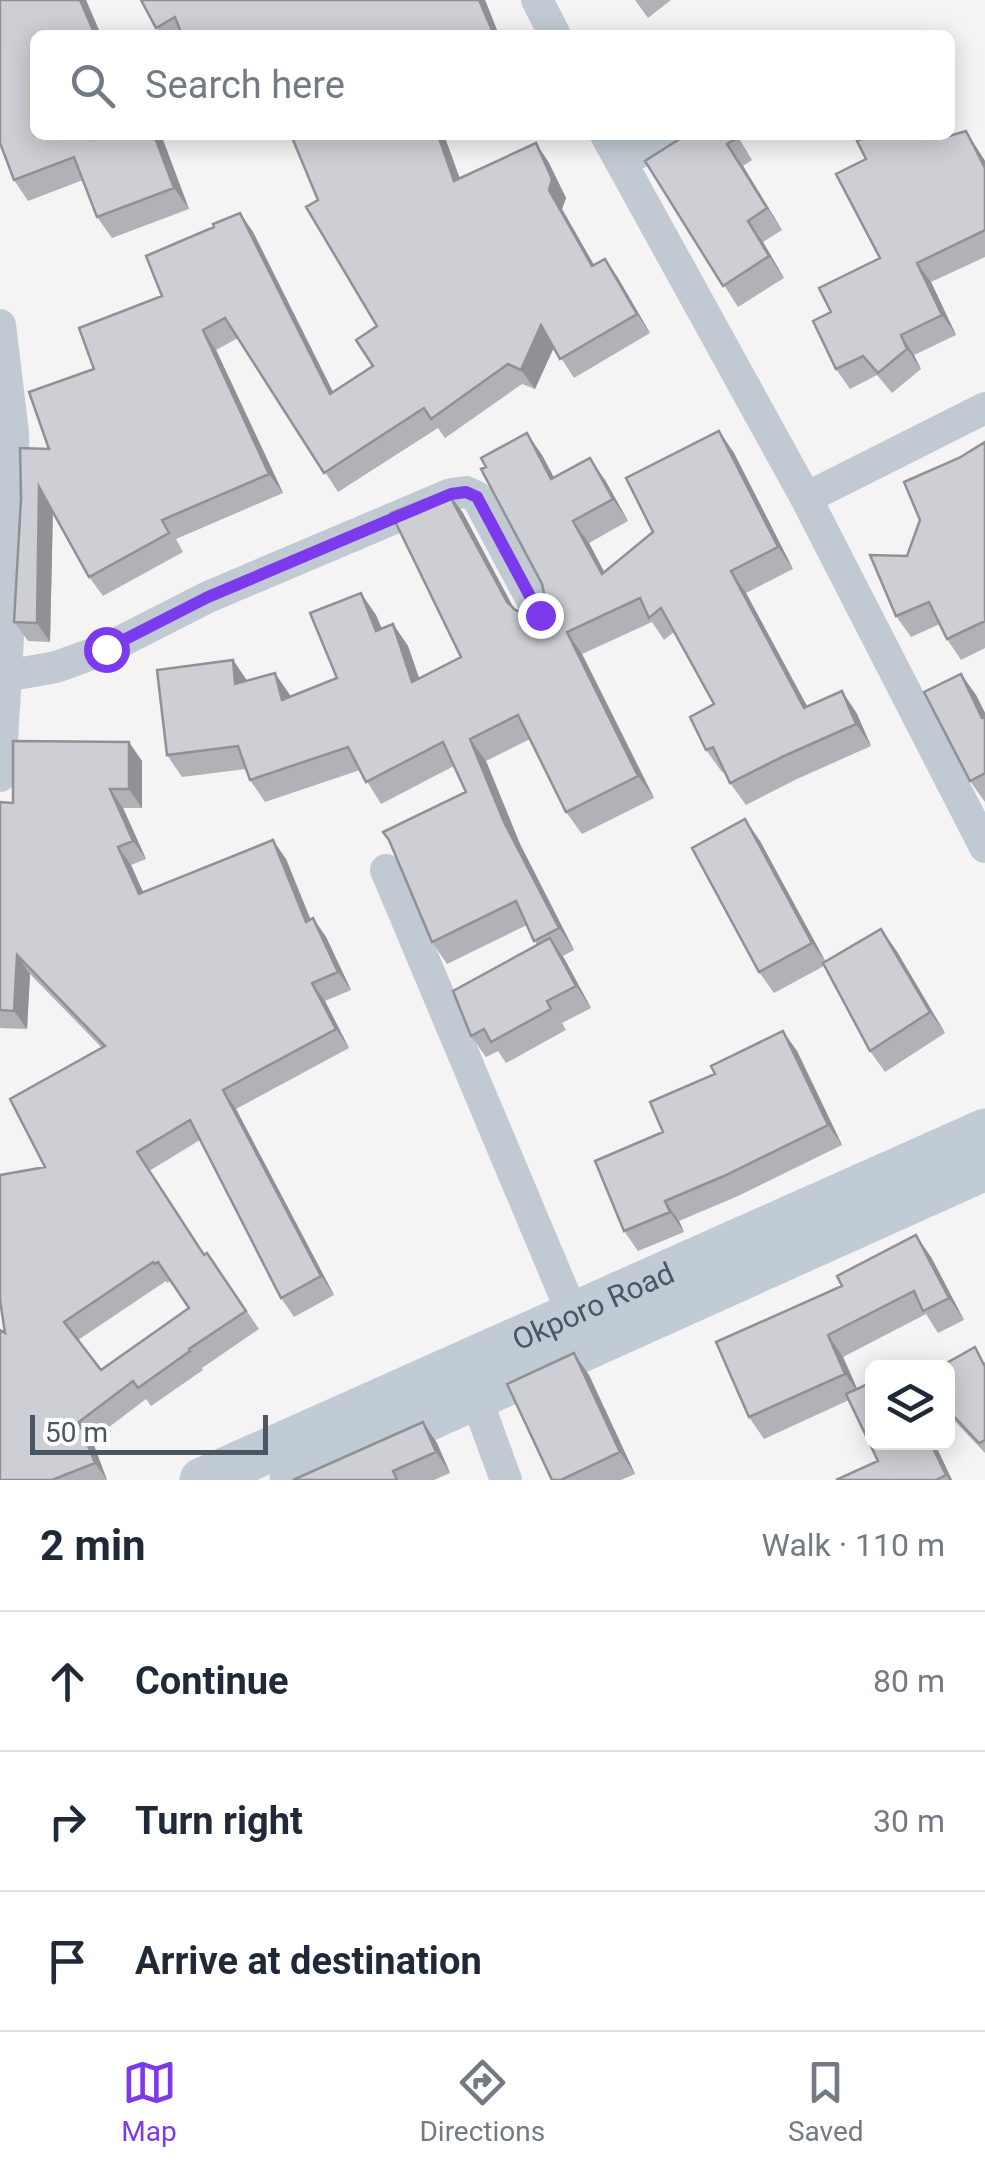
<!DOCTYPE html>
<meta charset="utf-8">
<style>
body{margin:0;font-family:Roboto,sans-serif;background:#f6f6f7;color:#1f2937}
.controls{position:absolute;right:30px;bottom:30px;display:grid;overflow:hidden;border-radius:15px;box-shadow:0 5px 25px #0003}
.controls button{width:90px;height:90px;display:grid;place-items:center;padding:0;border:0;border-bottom:2px solid #e0e1e3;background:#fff;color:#1f2937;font:50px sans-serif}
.scale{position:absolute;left:30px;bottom:25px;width:238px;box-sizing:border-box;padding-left:10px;border:5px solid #4a5661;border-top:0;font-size:28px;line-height:35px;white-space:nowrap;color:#4a5661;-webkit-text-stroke:8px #fff;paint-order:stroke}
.stop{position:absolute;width:30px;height:30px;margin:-22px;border:8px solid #7c3aed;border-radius:50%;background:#fff}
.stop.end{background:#7c3aed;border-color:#fff;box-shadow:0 2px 10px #0008}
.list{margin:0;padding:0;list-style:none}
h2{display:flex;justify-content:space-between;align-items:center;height:130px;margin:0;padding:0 40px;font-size:42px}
h2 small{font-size:32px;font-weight:400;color:#747a83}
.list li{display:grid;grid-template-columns:65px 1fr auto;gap:30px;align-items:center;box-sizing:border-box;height:140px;padding:0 40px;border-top:2px solid #e0e1e3}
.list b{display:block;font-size:38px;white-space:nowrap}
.list em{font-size:32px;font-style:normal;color:#747a83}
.icon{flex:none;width:55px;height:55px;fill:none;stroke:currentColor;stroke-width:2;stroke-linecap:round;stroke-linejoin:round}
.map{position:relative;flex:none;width:985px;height:1480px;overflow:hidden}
.search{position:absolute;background:#fff;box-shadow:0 5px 25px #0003;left:30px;right:30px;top:30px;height:110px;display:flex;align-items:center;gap:25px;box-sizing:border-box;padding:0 35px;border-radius:15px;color:#747a83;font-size:38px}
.sheet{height:550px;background:#fff}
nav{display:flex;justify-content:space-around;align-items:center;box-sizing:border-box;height:140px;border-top:2px solid #e0e1e3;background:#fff;font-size:28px;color:#747a83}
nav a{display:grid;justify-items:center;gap:5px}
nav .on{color:#7c3aed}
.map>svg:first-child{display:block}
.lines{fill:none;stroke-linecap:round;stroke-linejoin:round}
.street{stroke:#c1cad2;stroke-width:32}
.secondary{stroke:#c1cbd6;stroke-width:45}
.wall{fill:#b0b2b7;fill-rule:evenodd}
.shaded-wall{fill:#909195}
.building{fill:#cdcfd5;stroke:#909195;stroke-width:2.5;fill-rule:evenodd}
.route{stroke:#7c3aed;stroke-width:12}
.labels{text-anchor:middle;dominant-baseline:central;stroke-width:8;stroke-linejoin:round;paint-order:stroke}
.street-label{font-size:30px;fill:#4a5661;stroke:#fff}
</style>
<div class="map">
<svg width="985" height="1480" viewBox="0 0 985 1480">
<rect width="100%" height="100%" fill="#f5f3f3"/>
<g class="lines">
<!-- street -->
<path class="street" d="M537 0 555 35
M606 135 806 498 985 847
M620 161 678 135
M0 325 13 433 15 517 0 776
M806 498 985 408
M6 676 56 667 106 649 208 597 451 494 466 492 477 497 540 615
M386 870 573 1315
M476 1398 506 1480"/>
<!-- secondary -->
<g class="secondary">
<path id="s1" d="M202 1480 985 1131"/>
<path d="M292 1480 985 1168"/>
</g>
</g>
<!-- wall -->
<path class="wall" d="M0 0H86L101 35H35V135H100L101 137 106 135H160L163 140 189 209 112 238 97 217 83 180 28 201 14 180Z
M141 0H485L499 35H161Z
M635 0H671L648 18Z
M950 131 952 135 966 131 985 161V257L931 282 956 335 914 355 921 369 892 393 877 375 850 389 836 369 831 312 880 258 950 135Z
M444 135 460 179 536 143 549 163 566 198 562 209 594 265 605 259 618 278 650 333 574 378 554 347 535 389 522 384 445 438 438 428 338 492 238 338 216 350 283 493 176 539 183 552 103 596 89 577 53 511 50 642 28 641 14 622 49 449 94 369 162 296 214 227 240 213 253 232 333 392 373 366 377 326 318 200Z
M737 135 752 160 743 166 782 230 763 242 784 278 738 307 645 161Z
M719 431 734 453 793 569 746 593 807 707 842 691 857 714 871 746 797 779 746 805 730 783 724 771 722 772 706 750 714 704 674 632 664 640 652 622 582 654 654 798 582 834 566 812 530 739 486 761 520 844 574 950 563 956 591 1008 562 1023 566 1030 506 1063 498 1051 486 1057 471 1036 537 945 527 925 447 964 432 942 466 792 454 766 381 804 360 770 265 802 250 780 246 769 182 777 167 755 233 660 247 681 290 695 291 697 337 678 376 615 382 629 393 624 408 646 419 678 461 657 447 491 463 513 515 610 525 613 533 611 542 603 544 593 542 455 554 478 605 480 628 521 589 543 604 572 653 532Z
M985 442V648L961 660 947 639 940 624 911 637 896 616 907 556 959 458Z
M961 674 976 695 985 713V802L970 781Z
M142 761V808H123L146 859 131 865 143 892 286 859 310 920 313 918 326 937 351 990 325 1001 349 1048 236 1109 334 1295 294 1317 281 1298 200 1140 149 1171 204 1255 207 1253 259 1329 202 1368 203 1370 151 1406 146 1399 92 1440 107 1480H0L5 1333 45 1167 102 1048 30 974 27 1029 0 1028V802L13 803ZM166 1281 167 1283 170 1281 189 1308 101 1370 78 1340Z
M760 841 825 962 896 950 945 1033 885 1072 870 1051 824 966 774 993 759 972Z
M797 1051 842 1145 738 1196 679 1221 684 1232 638 1251 624 1231 663 1132Z
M931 1257 964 1320 938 1333 926 1314 843 1357 857 1389 934 1442 952 1480H836L878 1461 849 1400 764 1439 749 1417 842 1286Z
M985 1362V1453L948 1414V1368Z
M589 1375 635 1474 621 1480H552Z
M423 1422 437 1443 450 1473 434 1480H293Z"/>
<!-- shaded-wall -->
<path class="shaded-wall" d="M80 0H86L101 35H95Z
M479 0H485L499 35H494Z
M966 131 985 161V168Z
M154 135H160L163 140 189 209 174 188Z
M438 135H444L468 201 454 181Z
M536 143 549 163 566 198 562 209 606 286 592 266 549 190Z
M727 144 743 166 782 230 767 208Z
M240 213 253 232 344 414 330 394Z
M748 221 763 242 784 278 769 256Z
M605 259 618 278 650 333 637 314Z
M917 263 931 282 956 335 942 315Z
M541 325 555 345 535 389 521 370Z
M203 330 216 350 283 493 269 474Z
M901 335 914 355 921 369 907 349Z
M719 431 734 453 793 569 778 547Z
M527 433 542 455 567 502 551 479Z
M590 458 605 480 628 521 613 499Z
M39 487 53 506 50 642 37 623Z
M447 491 463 513 522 624 507 602Z
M573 521 589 543 617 596 602 574Z
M731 571 746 593 820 730 804 708Z
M361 593 376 615 392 653 376 631Z
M393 624 408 646 428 704 412 682Z
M567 632 582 654 654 798 638 776Z
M233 660 248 682 235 684Z
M275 673 290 695 298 722 282 700Z
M961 674 976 695 985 713V722Z
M842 691 857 714 871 746 856 724Z
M470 739 486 761 520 844 574 950 559 928 504 822Z
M129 742 142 761V808L129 789Z
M110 789 123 808 146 859 133 841Z
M745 819 760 841 827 964 812 943Z
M273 840 286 859 319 940 306 922Z
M118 847 131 865 152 912 139 894Z
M313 918 326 937 351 990 338 972Z
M881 929 896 950 945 1033 930 1012Z
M550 938 565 960 591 1008 576 986Z
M17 955 30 974 27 1029 14 1011Z
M312 983 325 1001 349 1048 336 1029Z
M783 1031 797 1051 842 1145 828 1125Z
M223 1090 236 1109 334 1295 321 1276Z
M665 1201 679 1221 684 1232 670 1212Z
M916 1235 931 1257 964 1320 949 1298Z
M828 1335 843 1357 860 1395 845 1374Z
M574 1353 589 1375 635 1474 620 1452Z
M79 1422 92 1440 107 1480 95 1463Z
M423 1422 437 1443 450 1473 436 1452Z
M930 1442H934L952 1480H949L946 1475Z"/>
<!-- building -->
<path class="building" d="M0 0H80L95 35H35V135H93L95 139 106 135H154L174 188 97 217 74 157 14 180 0 143Z
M141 0H479L494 35H182L175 17 156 28Z
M966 131 985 168V230L917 263 942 315 901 335 907 349 878 373 863 356 836 369 813 321 831 312 819 288 880 258 836 174 866 159 857 141 869 135 949 136Z
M291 135H438L454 181 536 143 552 179 549 190 592 266 605 259 637 314 560 359 541 325 521 370 508 364 431 419 424 408 324 473 225 318 203 330 269 474 162 520 169 533 89 577 39 487 37 623 14 622 21 499 20 448 49 449 29 392 94 369 79 328 162 296 146 256 214 227 213 224 240 213 330 394 373 366 356 340 377 326 306 207 318 200Z
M686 135H735L737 138 727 144 767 208 748 221 769 256 723 286 645 161Z
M719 431 778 547 731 571 804 708 842 691 856 724 782 757 730 783 713 747 706 750 690 717 714 704 661 608 649 618 640 598 567 632 638 776 566 812 518 715 470 739 504 822 559 928 534 941 516 901 432 942 389 840 383 832 466 792 443 742 366 782 348 747 250 780 238 746 167 755 157 670 233 660 235 684 275 673 282 700 337 678 310 613 361 593 376 631 393 624 412 682 461 657 391 513 447 491 507 602 515 610 525 613 533 611 542 603 544 593 542 584 481 469 486 467 481 458 527 433 551 479 590 458 613 499 573 521 602 574 653 532 626 478Z
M985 442V621L947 639 929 602 896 616 870 555 907 556 920 520 904 482 959 458Z
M961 674 982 718 985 717V773L970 781 924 692Z
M13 741 129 742V789H110L133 841 118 847 139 894 273 840 306 922 313 918 338 972 312 983 336 1029 223 1090 321 1276 281 1298 190 1120 137 1152 204 1255 207 1253 246 1311 189 1349 190 1351 138 1388 133 1381 79 1422 95 1463 52 1480H0V1330L5 1333 0 1300V1175L45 1167 10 1099 105 1046 17 955 14 1011 0 1010V802L13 803ZM153 1262 155 1264 158 1262 189 1308 101 1370 64 1322Z
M745 819 812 943 759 972 692 848Z
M881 929 930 1012 870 1051 823 963Z
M550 938 576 986 547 1001 551 1009 491 1042 484 1029 471 1036 453 991Z
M783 1031 828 1125 724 1176 665 1201 670 1212 624 1231 595 1161 663 1132 650 1102 715 1074 711 1066Z
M916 1235 949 1298 923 1311 914 1291 828 1335 845 1374 749 1417 716 1342 842 1286 837 1276Z
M975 1347 985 1367V1440L979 1443 948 1410V1368H938Z
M574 1353 620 1452 561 1480H552L507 1384Z
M872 1382V1442H930L946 1475 936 1480H836L878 1461 846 1394Z
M423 1422 436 1452 393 1471 397 1480H293Z"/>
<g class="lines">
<!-- route -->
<path class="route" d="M106 649 208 597 451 494 466 492 477 497 540 615"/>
</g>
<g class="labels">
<!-- street labels -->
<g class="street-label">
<text stroke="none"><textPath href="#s1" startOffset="428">Okporo Road</textPath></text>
</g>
</g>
</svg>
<div class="controls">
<button><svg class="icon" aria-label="layers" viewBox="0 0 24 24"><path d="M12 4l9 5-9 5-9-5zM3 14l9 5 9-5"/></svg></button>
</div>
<div class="scale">50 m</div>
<div class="stop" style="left:106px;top:649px"></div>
<div class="stop end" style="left:540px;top:615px"></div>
<div class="search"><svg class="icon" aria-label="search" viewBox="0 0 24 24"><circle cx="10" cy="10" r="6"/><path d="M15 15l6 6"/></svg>Search here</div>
</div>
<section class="sheet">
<h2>2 min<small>Walk · 110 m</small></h2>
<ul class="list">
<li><svg class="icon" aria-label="ahead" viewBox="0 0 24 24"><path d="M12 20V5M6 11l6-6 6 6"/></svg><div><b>Continue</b></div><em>80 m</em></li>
<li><svg class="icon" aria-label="right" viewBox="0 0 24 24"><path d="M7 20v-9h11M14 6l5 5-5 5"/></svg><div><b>Turn right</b></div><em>30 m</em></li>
<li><svg class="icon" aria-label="arrive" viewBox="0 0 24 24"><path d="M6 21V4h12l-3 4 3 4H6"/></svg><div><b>Arrive at destination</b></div></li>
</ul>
</section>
<nav>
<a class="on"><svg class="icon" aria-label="map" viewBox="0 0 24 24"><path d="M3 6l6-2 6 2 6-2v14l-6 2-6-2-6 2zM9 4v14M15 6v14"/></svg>Map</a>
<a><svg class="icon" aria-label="directions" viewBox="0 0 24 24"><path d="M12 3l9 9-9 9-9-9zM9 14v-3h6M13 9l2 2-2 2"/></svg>Directions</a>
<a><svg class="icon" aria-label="saved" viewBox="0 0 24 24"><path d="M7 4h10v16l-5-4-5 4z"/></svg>Saved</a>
</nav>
